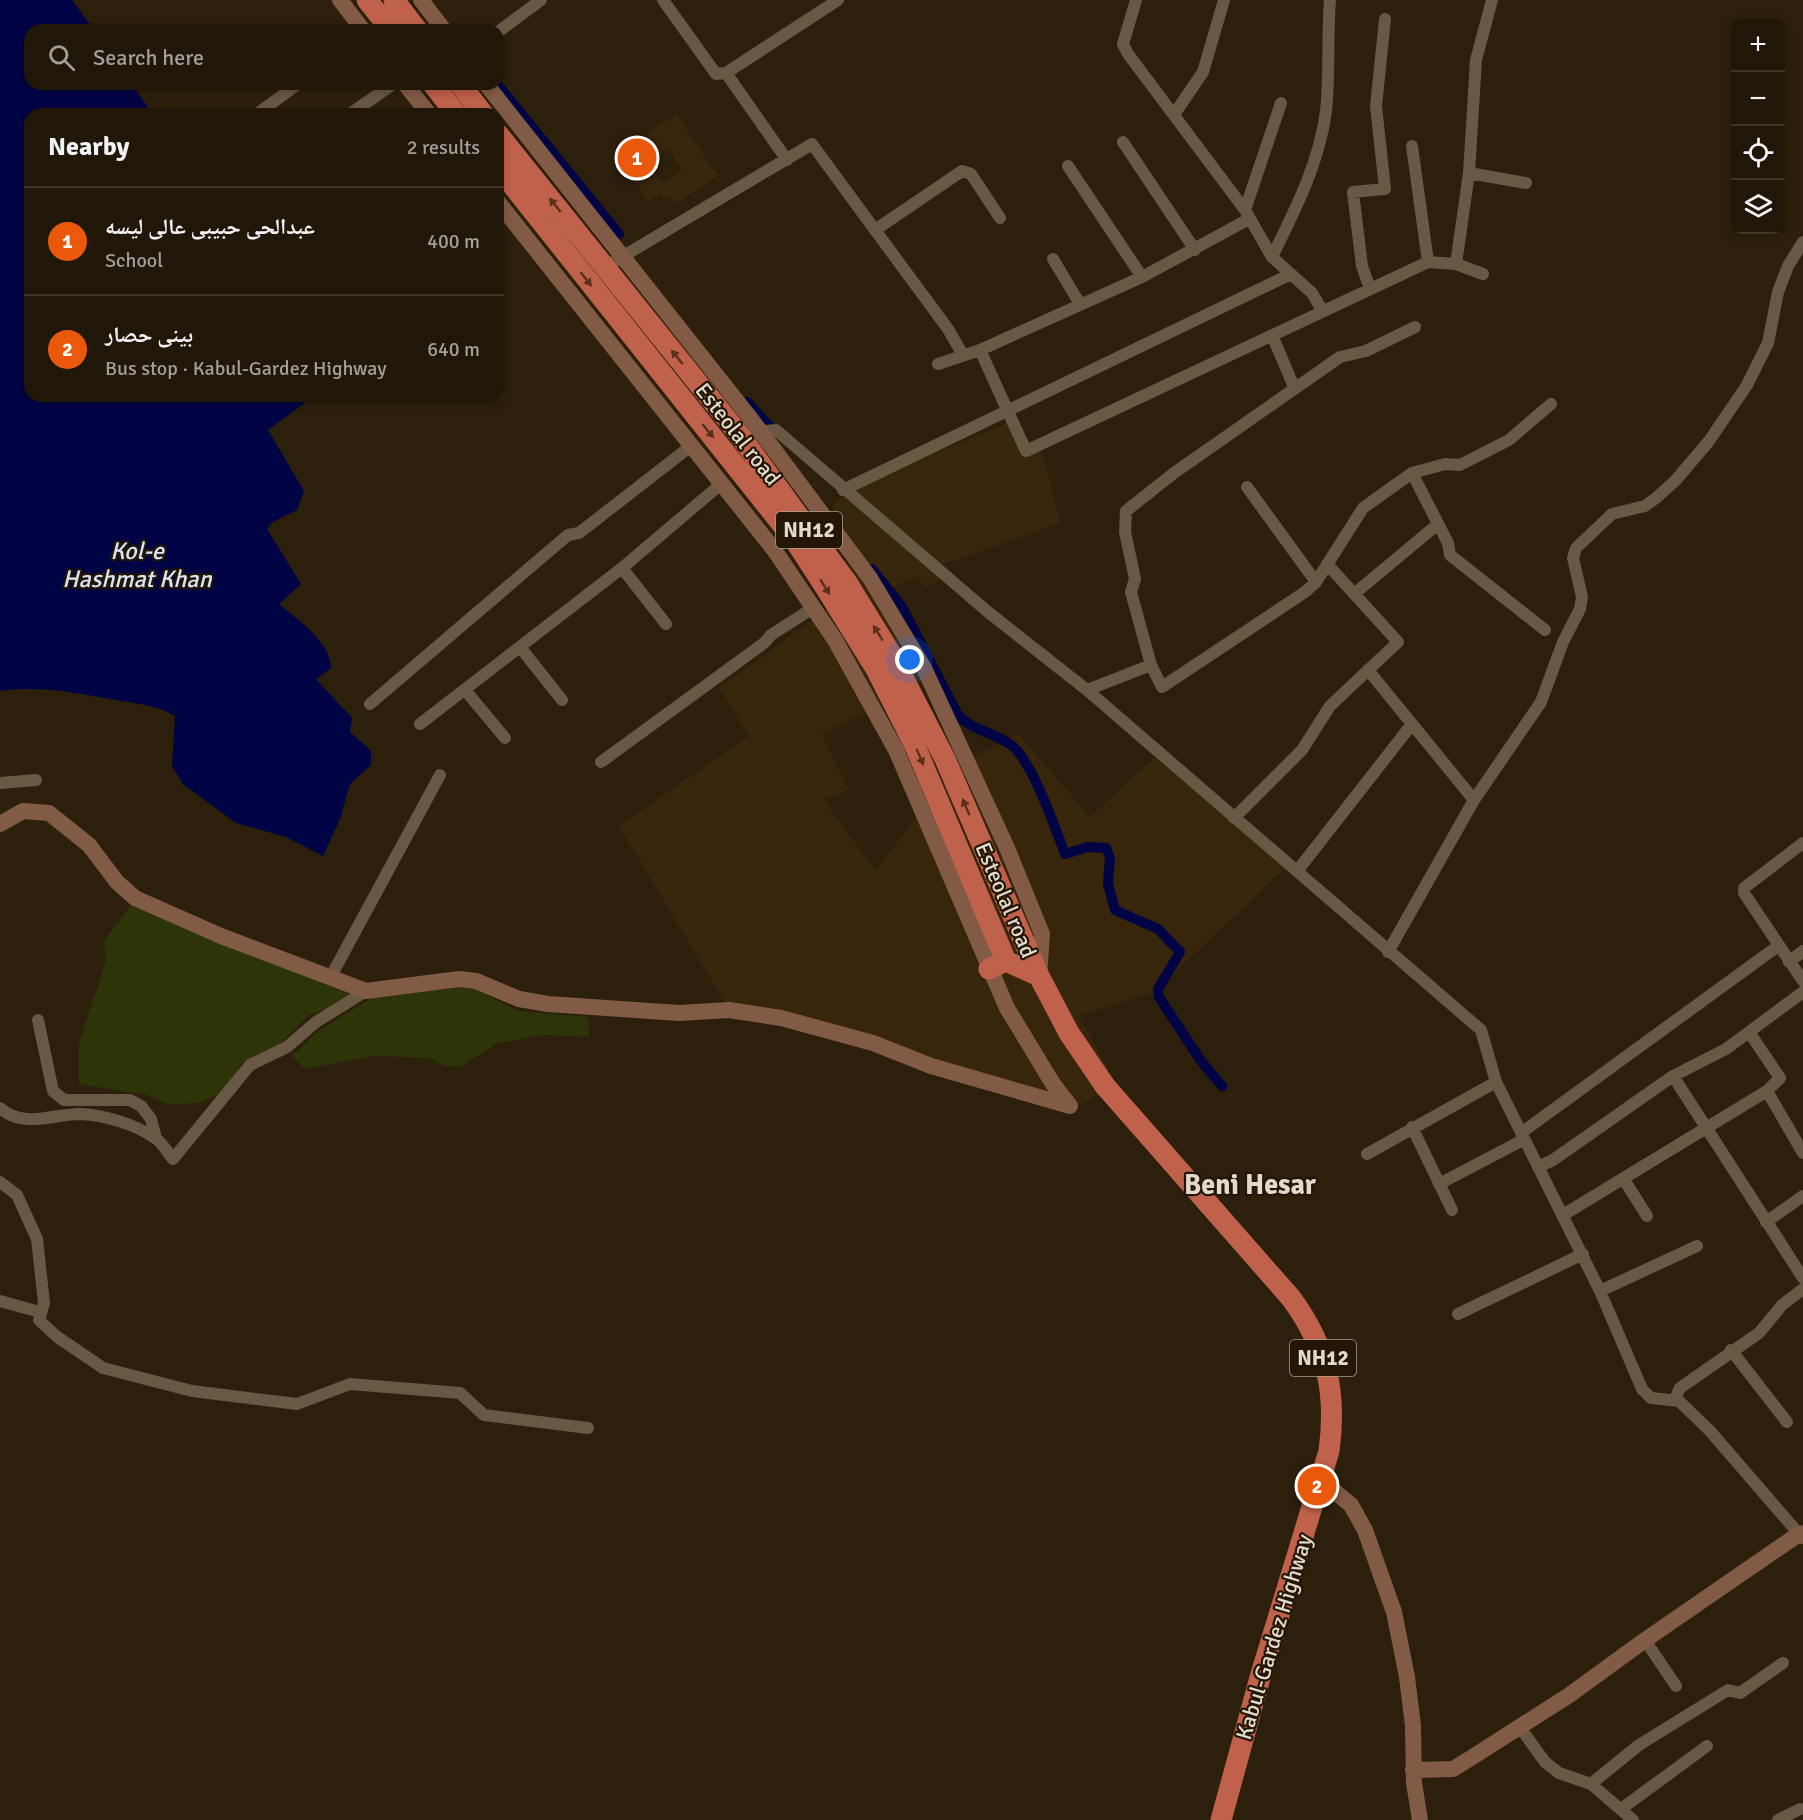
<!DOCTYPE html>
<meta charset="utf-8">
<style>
body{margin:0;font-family:Signika,"Noto Naskh Arabic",sans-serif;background:#292012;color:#f1f3f6}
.controls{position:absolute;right:18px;top:18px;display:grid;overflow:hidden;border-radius:12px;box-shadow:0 3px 9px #0003}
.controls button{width:54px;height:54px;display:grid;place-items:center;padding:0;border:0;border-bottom:2px solid #3e362a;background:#211709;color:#f1f3f6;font:30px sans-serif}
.you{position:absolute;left:910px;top:660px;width:21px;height:21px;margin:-15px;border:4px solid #fff;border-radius:50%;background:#1a73e8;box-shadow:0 0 0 9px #1a73e833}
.badge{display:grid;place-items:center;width:39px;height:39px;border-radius:50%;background:#ea580c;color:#fff;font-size:20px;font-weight:700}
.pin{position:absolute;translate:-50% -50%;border:3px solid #fff;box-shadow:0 2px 6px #0006}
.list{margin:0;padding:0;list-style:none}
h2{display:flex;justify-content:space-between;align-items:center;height:78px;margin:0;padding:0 24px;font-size:26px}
h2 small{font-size:20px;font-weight:400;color:#a29f9c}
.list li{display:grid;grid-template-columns:39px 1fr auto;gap:18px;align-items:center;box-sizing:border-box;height:108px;padding:0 24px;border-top:2px solid #3e362a}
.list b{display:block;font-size:22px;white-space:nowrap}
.list p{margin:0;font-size:20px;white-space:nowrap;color:#a29f9c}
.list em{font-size:20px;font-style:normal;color:#a29f9c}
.icon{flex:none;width:33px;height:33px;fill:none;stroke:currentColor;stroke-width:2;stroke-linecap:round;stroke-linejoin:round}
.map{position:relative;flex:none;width:1803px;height:1820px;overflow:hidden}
.search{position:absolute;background:#211709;box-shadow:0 3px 9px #0003;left:24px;top:24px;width:480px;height:66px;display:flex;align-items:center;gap:15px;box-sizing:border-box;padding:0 21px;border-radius:18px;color:#a29f9c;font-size:22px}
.panel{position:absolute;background:#211709;box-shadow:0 3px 9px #0003;left:24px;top:108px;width:480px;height:294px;border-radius:18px}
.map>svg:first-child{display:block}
.built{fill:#37250c;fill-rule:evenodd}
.green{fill:#2d3407}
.water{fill:#000444}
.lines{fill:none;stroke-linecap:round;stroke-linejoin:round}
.canal{stroke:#000444;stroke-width:10}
.street{stroke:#685844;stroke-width:12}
.secondary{stroke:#825b46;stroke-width:16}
.highway{stroke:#c0614b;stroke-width:21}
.oneway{fill:#5a301d}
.labels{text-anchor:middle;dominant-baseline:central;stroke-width:4.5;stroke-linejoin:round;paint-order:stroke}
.shield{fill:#231604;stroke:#a99f92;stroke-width:1.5}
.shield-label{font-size:21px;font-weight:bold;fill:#e3dacf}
.street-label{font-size:22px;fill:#e3dacf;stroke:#231604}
.water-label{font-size:24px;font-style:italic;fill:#d9e4f8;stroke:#231604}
.district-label{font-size:28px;font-weight:bold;fill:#e3dacf;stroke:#231604}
</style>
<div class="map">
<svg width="1803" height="1820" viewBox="0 0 1803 1820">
<rect width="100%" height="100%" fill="#2c1f0c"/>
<!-- built -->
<path class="built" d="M676 114 718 176 676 204 671 196 664 199 660 193 648 201 616 154ZM668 149 682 170 662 184 648 163Z
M1011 422 1043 453 1061 523 937 567 941 578 925 588 917 576 876 596 923 683 822 734 849 790 824 800 875 870 959 764 1019 734 1090 817 1154 757 1286 868 1154 992 1079 1016 1115 1081 1082 1105 1070 1106 729 1010 619 826 749 736 719 688 855 589 832 505 856 485Z"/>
<!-- green -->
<path class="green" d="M132 904 353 996 335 1006 309 1015 279 1045 242 1063 224 1092 199 1103 167 1104 147 1095 79 1084V1043L106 960 104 941Z
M470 987 519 1011 588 1017 589 1037 542 1035 498 1043 461 1066H444L429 1058 372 1056 305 1069 292 1056 317 1032 376 995Z"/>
<!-- water -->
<path class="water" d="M0 0H72L94 30H30V84H131L153 114H30V396H314L268 430 304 491 297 510 271 523 267 529 301 584 279 604C298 620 330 641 331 668L316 679 352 718 350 732 371 751V765L350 784 340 819 323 856 286 837 236 823 183 784 172 766 175 716C158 706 141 704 121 701 81 694 42 685 0 691Z"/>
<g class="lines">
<!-- canal -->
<path class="canal" d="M497 84 619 234
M747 402 769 426
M872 569 902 607 958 715C973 731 994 732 1011 745 1032 760 1055 828 1065 854L1088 847 1106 848 1110 858 1108 884 1115 910 1158 929 1180 952 1158 989 1159 997 1201 1061 1222 1086"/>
<!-- street -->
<path class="street" d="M663 0 716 74 726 73 787 160
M1136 0 1123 44 1128 54 1245 210 1272 257 1312 293 1322 310
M498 32 541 0
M726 73 838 0
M1175 113 1203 72 1224 0
M257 114 298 84
M350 114 393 84
M1123 142 1195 250
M1412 146 1428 262
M1068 166 1142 277
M1469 173 1526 183
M1245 210 1281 103
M1272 257C1295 210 1319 164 1326 111 1330 74 1327 37 1330 0
M1053 259 1080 304
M1456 264 1469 173 1476 60 1492 0
M605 267 812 144 875 230
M1370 289 1362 266 1353 192 1385 189 1376 106 1385 19
M1415 327 1366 351 1340 357 1174 473 1126 511 1125 532 1135 579 1131 592 1151 665 1162 687 1305 592 1316 582 1363 508 1412 473 1445 464 1460 465 1509 440 1551 404
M1272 335 1294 387
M980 350 1026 451 1428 262 1456 264 1483 274
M963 355 948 329 875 230 962 171 971 174 1000 218
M938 364 980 350 1142 277 1249 219
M754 432 776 430 988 612 1087 690 1481 1030 1496 1082 1600 1291 1642 1389 1651 1398 1679 1401 1710 1431 1799 1534 1803 1531
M1412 473 1448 543 1450 555 1545 630
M1247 487 1316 582
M843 490 1291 274
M622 568 666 624
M1354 594 1438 524
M520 647 562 700
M1368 670 1474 800
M465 690 505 738
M1087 690 1151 665
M370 704 568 535 579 533 691 446
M420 724 622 568 721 484
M601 762 764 643 771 635 813 608
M0 783 36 780
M1234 818 1302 750 1330 706 1398 642 1327 564
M1803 843 1744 888V893L1803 981
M1298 870 1412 724
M1388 952 1474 800 1541 702 1563 642 1580 609 1582 597 1573 558 1576 548 1612 514 1645 506 1656 498 1675 481 1709 441 1747 385 1768 343 1778 292 1788 266 1803 242
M1789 962 1803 951
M330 978 440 775
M38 1020 53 1091 64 1100H130L141 1106 151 1119 156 1138
M1673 1076 1803 1278
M1767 1091 1803 1153
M0 1108C23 1129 54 1114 80 1114 104 1115 135 1124 155 1138 162 1142 167 1152 173 1159L250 1065 287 1047 316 1022 366 991
M1412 1127 1452 1210
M1521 1133 1778 946
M1367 1154 1496 1082
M1538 1167 1553 1160 1673 1076 1726 1049 1803 992
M1623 1178 1647 1216
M0 1182 17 1195 37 1239 44 1303 39 1320 56 1336 103 1368 192 1391 297 1404 350 1384 460 1393 484 1415 588 1428
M1439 1184 1523 1140
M1563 1215 1767 1091 1780 1078 1749 1032
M1766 1222 1803 1196
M1600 1291 1697 1246
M0 1301 40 1312
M1458 1314 1583 1254
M1731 1350 1787 1422
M1675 1399 1680 1388 1759 1333 1782 1305 1803 1289
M1645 1640 1676 1686
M1519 1726 1545 1762 1559 1773 1591 1784 1633 1820
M1591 1784 1639 1745 1728 1690 1740 1693 1783 1663
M1621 1809 1707 1746
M1778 1820 1800 1809"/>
<!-- secondary -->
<path class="secondary" d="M340 0 363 30
M421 0 444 30
M405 84 429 114
M486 84 751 419 870 578 924 668 1007 848 1042 934 1039 976
M498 202 775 551 835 640 896 750 1007 1008 1053 1084 1070 1106
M0 824 23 811 49 813 89 845 117 882 135 898 221 936 366 991 459 979 476 981 519 999 548 1004 679 1013 729 1010 781 1018 873 1043 931 1066 1070 1106
M1322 1481 1351 1505 1365 1530 1394 1612 1407 1677 1413 1726 1414 1783 1420 1820
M1413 1770 1453 1769 1471 1758 1568 1696 1645 1640 1799 1534 1803 1536"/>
<!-- highway -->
<path class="highway" d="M367 0 391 30
M394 0 417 30
M433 84 456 114
M460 84 483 114
M498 134 738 433 848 584 891 654 945 759 1039 976 1069 1033 1105 1086 1291 1298C1327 1347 1337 1392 1329 1451L1261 1674 1221 1820
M498 167 796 542 827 590 876 669 915 746 1006 961 1039 976
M989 969 1006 961"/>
</g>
<!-- one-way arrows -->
<defs><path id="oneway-solid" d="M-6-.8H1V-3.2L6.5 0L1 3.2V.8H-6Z" transform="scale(1.5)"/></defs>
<g class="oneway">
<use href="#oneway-solid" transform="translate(555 205) rotate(-129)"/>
<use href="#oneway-solid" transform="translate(586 279) rotate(52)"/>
<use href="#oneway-solid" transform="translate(677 357) rotate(-129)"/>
<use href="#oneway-solid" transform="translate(708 431) rotate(51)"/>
<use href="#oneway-solid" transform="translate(825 587) rotate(58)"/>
<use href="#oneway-solid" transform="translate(878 633) rotate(-122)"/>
<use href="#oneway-solid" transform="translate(920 757) rotate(67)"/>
<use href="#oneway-solid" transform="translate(966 807) rotate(-113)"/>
</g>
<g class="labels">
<!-- shield labels -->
<g class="shield">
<rect x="776" y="512" width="66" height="36" rx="4.5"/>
<rect x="1290" y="1340" width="66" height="36" rx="4.5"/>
</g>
<g class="shield-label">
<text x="809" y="530">NH12</text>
<text x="1323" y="1358">NH12</text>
</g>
<!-- street labels -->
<g class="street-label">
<text transform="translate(738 434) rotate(52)">Esteolal road</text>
<text transform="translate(1006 900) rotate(67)">Esteolal road</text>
<text transform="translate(1274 1637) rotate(-73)">Kabul-Gardez Highway</text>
</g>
<!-- water labels -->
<g class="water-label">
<text x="137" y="551">Kol-e<tspan x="137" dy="28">Hashmat Khan</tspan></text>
</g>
<!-- district labels -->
<g class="district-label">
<text x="1250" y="1185">Beni Hesar</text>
</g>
</g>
</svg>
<div class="controls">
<button>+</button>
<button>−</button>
<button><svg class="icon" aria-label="locate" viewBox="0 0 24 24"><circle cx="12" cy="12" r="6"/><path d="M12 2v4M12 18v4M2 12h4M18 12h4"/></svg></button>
<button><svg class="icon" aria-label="layers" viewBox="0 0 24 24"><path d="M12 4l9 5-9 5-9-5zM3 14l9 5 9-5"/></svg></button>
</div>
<div class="you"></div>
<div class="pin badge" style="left:637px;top:158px">1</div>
<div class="pin badge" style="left:1317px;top:1486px">2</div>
<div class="search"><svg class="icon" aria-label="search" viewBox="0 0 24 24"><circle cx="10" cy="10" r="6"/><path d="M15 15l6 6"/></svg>Search here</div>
<section class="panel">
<h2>Nearby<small>2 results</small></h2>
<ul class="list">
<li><span class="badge">1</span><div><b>عبدالحی حبیبی عالی لیسه</b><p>School</p></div><em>400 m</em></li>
<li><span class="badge">2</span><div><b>بینی حصار</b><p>Bus stop · Kabul-Gardez Highway</p></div><em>640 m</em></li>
</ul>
</section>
</div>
